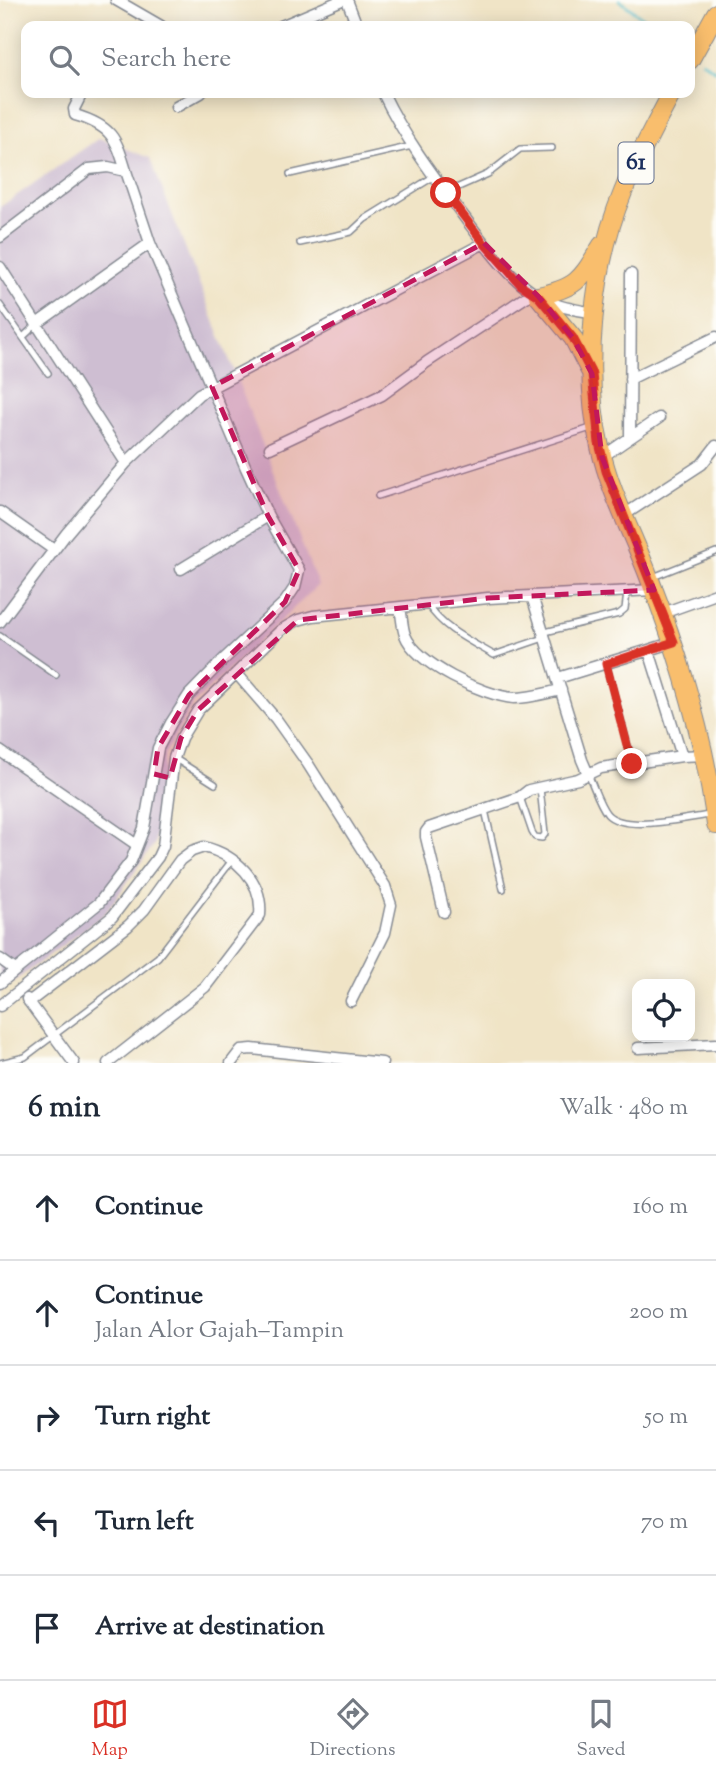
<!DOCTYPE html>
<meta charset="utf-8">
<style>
body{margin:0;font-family:"Sorts Mill Goudy",serif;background:#f2f2f3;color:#1f2937}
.controls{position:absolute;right:21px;bottom:21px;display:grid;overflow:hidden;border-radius:14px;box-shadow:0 4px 18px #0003}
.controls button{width:63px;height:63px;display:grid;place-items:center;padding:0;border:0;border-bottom:2px solid #e0e1e3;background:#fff;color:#1f2937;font:35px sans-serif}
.stop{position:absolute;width:21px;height:21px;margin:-16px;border:5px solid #d93025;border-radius:50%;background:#fff}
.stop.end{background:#d93025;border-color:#fff;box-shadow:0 2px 7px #0008}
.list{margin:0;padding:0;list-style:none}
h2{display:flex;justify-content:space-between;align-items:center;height:91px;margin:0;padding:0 28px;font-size:30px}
h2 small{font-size:23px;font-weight:400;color:#747a83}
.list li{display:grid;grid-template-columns:46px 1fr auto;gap:21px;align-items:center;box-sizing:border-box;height:105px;padding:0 28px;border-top:2px solid #e0e1e3}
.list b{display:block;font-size:26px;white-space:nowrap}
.list p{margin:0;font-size:23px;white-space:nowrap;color:#747a83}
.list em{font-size:23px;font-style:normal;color:#747a83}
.icon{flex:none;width:38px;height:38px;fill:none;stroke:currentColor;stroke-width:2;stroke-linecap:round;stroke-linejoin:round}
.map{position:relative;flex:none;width:716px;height:1063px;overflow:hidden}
.search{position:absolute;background:#fff;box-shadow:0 4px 18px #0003;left:21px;right:21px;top:21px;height:77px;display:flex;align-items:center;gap:18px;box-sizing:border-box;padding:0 24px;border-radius:14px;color:#747a83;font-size:26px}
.sheet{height:616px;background:#fff}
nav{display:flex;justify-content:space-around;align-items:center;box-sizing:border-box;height:98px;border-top:2px solid #e0e1e3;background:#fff;font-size:19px;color:#747a83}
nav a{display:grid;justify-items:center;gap:4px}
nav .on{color:#d93025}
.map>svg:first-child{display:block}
.industrial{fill:#cebed2}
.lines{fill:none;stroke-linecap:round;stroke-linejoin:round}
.stream{stroke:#54bfce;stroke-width:2.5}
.service-casing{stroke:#868a92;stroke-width:8}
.minor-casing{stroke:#868a92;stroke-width:13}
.primary-casing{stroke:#868a92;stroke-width:20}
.service{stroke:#fff;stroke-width:5}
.minor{stroke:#fff;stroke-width:10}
.primary{stroke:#f9be6d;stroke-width:18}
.route{stroke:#d93025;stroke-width:9}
.marked{fill:#c2185b;fill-opacity:0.2;stroke:#c2185b;stroke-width:5;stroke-dasharray:14 9;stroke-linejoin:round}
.labels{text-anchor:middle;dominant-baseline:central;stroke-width:6;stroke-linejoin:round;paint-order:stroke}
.shield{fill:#fdfcf7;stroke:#5f6c8c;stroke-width:2}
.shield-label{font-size:24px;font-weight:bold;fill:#1b2f5e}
</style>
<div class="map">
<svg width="716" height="1063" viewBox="0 0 716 1063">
<rect width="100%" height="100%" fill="#fdfcf7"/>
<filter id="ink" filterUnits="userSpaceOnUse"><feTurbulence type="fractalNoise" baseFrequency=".0143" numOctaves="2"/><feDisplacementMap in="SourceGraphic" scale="14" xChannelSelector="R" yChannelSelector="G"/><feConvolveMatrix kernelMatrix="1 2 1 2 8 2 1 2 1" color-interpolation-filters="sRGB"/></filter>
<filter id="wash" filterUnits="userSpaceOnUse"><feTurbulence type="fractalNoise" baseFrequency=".00686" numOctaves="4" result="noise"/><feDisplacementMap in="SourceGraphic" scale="28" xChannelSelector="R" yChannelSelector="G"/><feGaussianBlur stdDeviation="1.57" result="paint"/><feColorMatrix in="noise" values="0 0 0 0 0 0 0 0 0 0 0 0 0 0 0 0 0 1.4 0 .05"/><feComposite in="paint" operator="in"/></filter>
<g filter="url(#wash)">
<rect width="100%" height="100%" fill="#f0e4c6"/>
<!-- industrial -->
<path class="industrial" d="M99 138 150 158 318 585 193 704 165 754 155 843 105 914 0 992V207Z"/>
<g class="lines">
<!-- stream -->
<path class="stream" d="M619 0 654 26
M702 61 716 71"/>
</g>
</g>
<g filter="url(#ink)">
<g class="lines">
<!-- service casing -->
<g class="service-casing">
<path id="service" d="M290 174 412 146
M445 193 488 174 520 149 552 148
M300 243 351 232 365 219 433 177
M0 305 48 373
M23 337 38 323
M378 496 594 427
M653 577 716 552
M428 605C443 629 470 641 494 655L544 638
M545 632 619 614 625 609 627 593
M0 636 56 675
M606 664 632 762
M174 758 215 784
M588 774C594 787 599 804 607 814 624 833 687 818 710 815
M520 797 532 832 535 837 542 838 545 834 540 788
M485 810 503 889
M0 1063 25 1057 158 957 233 859"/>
</g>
<!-- minor casing -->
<g class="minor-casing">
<path id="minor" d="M116 0 161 26
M347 0 357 26
M281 26 342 0
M82 93 74 109 75 115C112 126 116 138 126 171
M383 93C405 139 435 178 465 218 486 246 508 278 538 296 555 307 574 309 594 313
M176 107 201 93
M0 237 89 169 108 167 126 171 150 243 246 468 268 516 299 570 295 587 285 602 224 659 189 695 171 723 158 748 144 828 131 861 99 903 0 983
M0 267 126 463
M38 323 150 243
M630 379 716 337
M630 438 631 274
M270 448 382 395 427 362 532 293
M602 457 659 418
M0 512 54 550
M624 515 702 464 716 446
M181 569 268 516
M532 596 582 760 588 774
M400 608C402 616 402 627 405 635 416 664 484 696 514 698 529 698 546 693 561 690
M663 613 716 594
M0 622 66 534 126 463 199 394 484 243
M674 642 649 650 650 654 682 756 705 755
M237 674 276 719 308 764 385 886 391 905 385 933 351 1001
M558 678 649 650
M0 751 137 845
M444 912 426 837V832L429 828 520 797 529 790 578 779 601 768 682 756
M0 959 14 969
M27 999 74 1063
M29 1002 128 926 144 910 180 860 192 851 204 847C236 855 263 881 260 915L205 987 108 1063
M0 1006 112 917 158 857 163 846 174 758 181 738 198 710 281 630 298 620 313 616 488 598 654 590
M638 1048 716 1044
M231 1063 241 1050 252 1049 382 1063"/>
</g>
<!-- primary casing -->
<g class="primary-casing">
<path id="primary" d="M690 60 716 13
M672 93C655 125 637 158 623 192 593 264 582 371 600 447 610 493 634 536 650 580 681 660 705 740 716 825
M590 371 573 338 538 296C579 287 581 279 602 245"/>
</g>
<!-- service -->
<use href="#service" class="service"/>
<!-- minor -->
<use href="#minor" class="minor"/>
<!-- primary -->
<use href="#primary" class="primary"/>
</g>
</g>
<g class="lines" filter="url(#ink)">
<!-- route -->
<path class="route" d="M446 193 484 243 521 285 538 296 573 338 592 374 599 443 606 471 674 642 606 664 632 764"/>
</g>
<!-- marked area -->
<path class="marked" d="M484 243 538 296 573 338 592 374 602 457 654 590 488 598 298 620 198 710 181 738 170 778 154 774 158 748 189 695 285 602 299 570 268 516 212 387Z"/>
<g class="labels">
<!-- shield labels -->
<rect class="shield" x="618.5" y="142.5" width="35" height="41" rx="5"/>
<g class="shield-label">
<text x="636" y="163">61</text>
</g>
</g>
</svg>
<div class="controls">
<button><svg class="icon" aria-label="locate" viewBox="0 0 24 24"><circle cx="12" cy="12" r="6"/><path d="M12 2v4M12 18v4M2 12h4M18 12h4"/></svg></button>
</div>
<div class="stop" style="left:446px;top:193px"></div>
<div class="stop end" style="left:632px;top:764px"></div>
<div class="search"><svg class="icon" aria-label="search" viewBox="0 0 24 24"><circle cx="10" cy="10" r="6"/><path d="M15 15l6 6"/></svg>Search here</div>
</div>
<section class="sheet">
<h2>6 min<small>Walk · 480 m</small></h2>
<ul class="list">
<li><svg class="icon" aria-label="ahead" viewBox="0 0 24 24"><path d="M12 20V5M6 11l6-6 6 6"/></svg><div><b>Continue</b></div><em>160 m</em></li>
<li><svg class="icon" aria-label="ahead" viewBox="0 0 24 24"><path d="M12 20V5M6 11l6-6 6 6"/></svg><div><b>Continue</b><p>Jalan Alor Gajah–Tampin</p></div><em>200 m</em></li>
<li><svg class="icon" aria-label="right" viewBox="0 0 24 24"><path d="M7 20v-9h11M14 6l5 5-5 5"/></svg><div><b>Turn right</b></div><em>50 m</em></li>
<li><svg class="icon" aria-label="left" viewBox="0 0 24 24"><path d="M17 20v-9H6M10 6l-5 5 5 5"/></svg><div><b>Turn left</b></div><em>70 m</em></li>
<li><svg class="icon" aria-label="arrive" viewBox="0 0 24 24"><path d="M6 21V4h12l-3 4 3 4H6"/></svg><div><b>Arrive at destination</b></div></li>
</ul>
</section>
<nav>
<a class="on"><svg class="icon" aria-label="map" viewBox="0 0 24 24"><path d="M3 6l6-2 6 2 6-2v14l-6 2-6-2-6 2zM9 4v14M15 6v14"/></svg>Map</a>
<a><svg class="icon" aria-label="directions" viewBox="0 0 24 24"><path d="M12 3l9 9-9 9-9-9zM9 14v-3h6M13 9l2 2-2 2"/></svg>Directions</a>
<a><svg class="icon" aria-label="saved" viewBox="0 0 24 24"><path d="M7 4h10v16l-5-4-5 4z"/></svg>Saved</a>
</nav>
